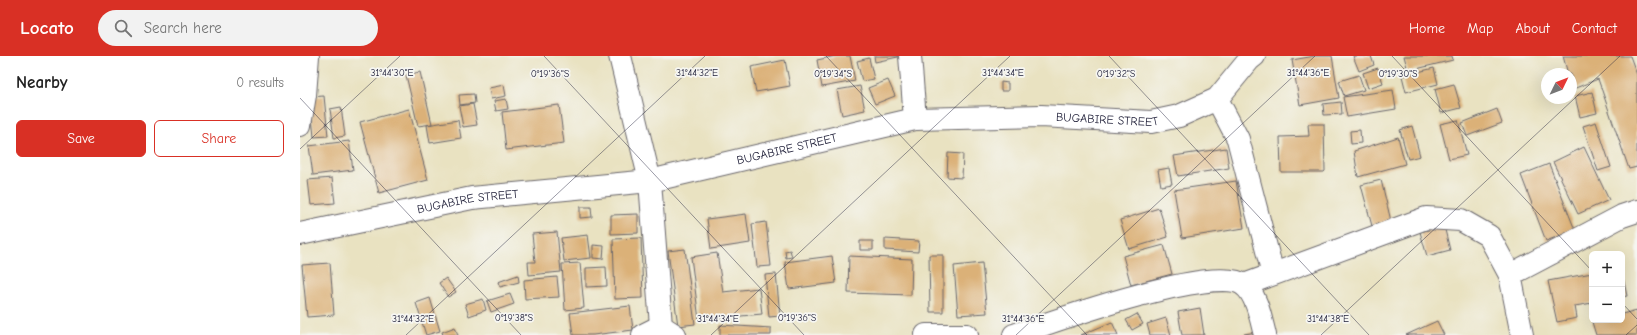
<!DOCTYPE html>
<meta charset="utf-8">
<style>
body{margin:0;font-family:"Comic Neue",sans-serif;background:#f2f2f2;color:#222}
.controls{position:absolute;right:12px;bottom:12px;display:grid;overflow:hidden;border-radius:6px;box-shadow:0 4px 16px #0002}
.controls button{width:36px;height:36px;display:grid;place-items:center;padding:0;border:0;border-bottom:1px solid #e0e0e0;background:#fff;color:#222;font:20px sans-serif}
.compass{position:absolute;left:1241px;top:12px;width:36px;height:36px;border-radius:50%;background:#fff;box-shadow:0 4px 16px #0002;rotate:47deg}
.list{margin:0;padding:0;list-style:none}
h2{display:flex;justify-content:space-between;align-items:center;height:52px;margin:0;padding:0 16px;font-size:17px}
h2 small{font-size:13px;font-weight:400;color:#767676}
.actions{display:flex;gap:8px;padding:12px 16px}
.actions a{flex:1;padding:9px 0;border:1px solid #d93025;border-radius:6px;text-align:center;font-size:14px;color:#d93025}
.actions .main{background:#d93025;color:#fff}
.icon{flex:none;width:22px;height:22px;fill:none;stroke:currentColor;stroke-width:2;stroke-linecap:round;stroke-linejoin:round}
.map{position:relative;flex:none;width:1337px;height:279px;overflow:hidden}
header{display:flex;align-items:center;gap:24px;box-sizing:border-box;height:56px;padding:0 20px;background:#d93025;color:#fff}
header strong{font-size:19px}
nav{display:flex;gap:22px;margin-inline-start:auto;font-size:14px}
.search{width:280px;height:36px;background:#f2f2f2;display:flex;align-items:center;gap:10px;box-sizing:border-box;padding:0 14px;border-radius:22px;color:#767676;font-size:15px}
main{display:flex}
aside{flex:1;background:#fff}
.map>svg:first-child{display:block}
.building{fill:#dbb178}
.lines{fill:none;stroke-linecap:round;stroke-linejoin:round}
.minor-casing{stroke:#68656a;stroke-width:24}
.minor{stroke:#fff;stroke-width:22}
.ticks{fill:none;stroke:#22223b;stroke-width:1;stroke-opacity:0.45}
.labels{text-anchor:middle;dominant-baseline:central;stroke-width:3.5;stroke-linejoin:round;paint-order:stroke}
.street-label{font-size:12px;fill:#22223b;stroke:#f6f6f2}
.ticks-label{font-size:10px;text-anchor:middle;fill:#22223b;stroke:#f6f6f2;stroke-width:3.5;stroke-linejoin:round;paint-order:stroke}
</style>
<header>
<strong>Locato</strong>
<div class="search"><svg class="icon" aria-label="search" viewBox="0 0 24 24"><circle cx="10" cy="10" r="6"/><path d="M15 15l6 6"/></svg>Search here</div>
<nav><a>Home</a><a>Map</a><a>About</a><a>Contact</a></nav>
</header>
<main>
<aside>
<h2>Nearby<small>0 results</small></h2>
<ul class="list">
</ul>
<div class="actions"><a class="main">Save</a><a>Share</a></div>
</aside>
<div class="map">
<svg width="1337" height="279" viewBox="0 0 1337 279">
<rect width="100%" height="100%" fill="#f6f6f2"/>
<filter id="ink" filterUnits="userSpaceOnUse"><feTurbulence type="fractalNoise" baseFrequency=".025" numOctaves="2"/><feDisplacementMap in="SourceGraphic" scale="8" xChannelSelector="R" yChannelSelector="G"/><feConvolveMatrix kernelMatrix="1 2 1 2 8 2 1 2 1" color-interpolation-filters="sRGB"/></filter>
<filter id="wash" filterUnits="userSpaceOnUse"><feTurbulence type="fractalNoise" baseFrequency=".012" numOctaves="4" result="noise"/><feDisplacementMap in="SourceGraphic" scale="16" xChannelSelector="R" yChannelSelector="G"/><feGaussianBlur stdDeviation="0.9" result="paint"/><feColorMatrix in="noise" values="0 0 0 0 0 0 0 0 0 0 0 0 0 0 0 0 0 1.4 0 .05"/><feComposite in="paint" operator="in"/></filter>
<g filter="url(#wash)">
<rect width="100%" height="100%" fill="#e9e2c1"/>
<g id="blocks">
<!-- building -->
<path class="building" d="M536 0H550L555 25 522 31 517 4Z
M574 0H598V1L575 6Z
M1015 0H1032L1039 42 1000 49 992 4Z
M1053 0H1071L1074 9 1059 15Z
M1104 0H1152L1153 4 1108 15Z
M1263 0H1330L1337 19V111L1329 113 1298 23 1273 33 1271 18H1268Z
M569 2 574 23 562 25 557 5Z
M485 4 490 30 456 36 451 11Z
M1078 12 1083 27 1068 32 1063 17Z
M1134 12 1138 28 1106 36 1102 20Z
M120 16 132 68 118 70 106 19Z
M1059 19 1064 34 1044 40 1039 25Z
M588 24 595 40 575 48 568 32Z
M701 26 708 27V35H701Z
M1154 28 1161 52 1141 57 1135 33Z
M204 29 206 40 191 43 189 32Z
M560 30 565 54 542 59 537 34Z
M1093 34 1096 53 1047 61 1043 41Z
M1292 36 1297 57 1280 61 1275 40Z
M174 38 175 47 160 49 159 39Z
M24 40 28 80 14 81 10 41Z
M206 43 208 53 196 55 194 45Z
M1041 46 1042 58 1024 59 1023 48Z
M173 48 177 69 163 71 159 50Z
M259 49 264 87 206 94 202 56Z
M41 51 45 80 34 82 30 53Z
M109 53 128 124 79 137 60 66Z
M1197 53 1202 67 1167 80 1162 67Z
M158 64 161 82 130 87 127 69Z
M1158 64 1167 99 1149 103 1140 68Z
M1296 66 1311 111 1298 115 1283 70Z
M1008 68H1024L1025 115 1024 116H981L980 81 1009 80Z
M1112 70 1120 100 1108 103 1100 74Z
M1060 74 1061 87 1051 88 1050 75Z
M1098 81 1105 108 1058 121 1054 95Z
M49 85 53 114 13 119 9 90Z
M1284 91 1309 144 1278 158 1253 106Z
M926 92 929 112 878 120 874 100Z
M648 97 663 98 662 122 647 121Z
M1249 108 1275 174 1246 185 1221 119Z
M869 112 872 128 861 130 858 114Z
M32 122 35 147 11 149 8 124Z
M1081 124 1091 165 1072 170 1061 129Z
M936 125 944 172 882 182 874 134Z
M280 151H291L292 161 280 162Z
M859 152 868 181 829 193 820 164Z
M338 158V177L311 178V159Z
M446 158 450 187 411 193 407 163Z
M466 166 471 210 457 211 452 168Z
M1144 170 1150 194 1127 200 1120 176Z
M257 176 261 216 229 219 228 206H235L232 178Z
M288 179 291 202 264 205 261 182Z
M341 182 343 242 315 243 313 183Z
M585 183 619 185 618 196 585 194Z
M560 185H573V194H560Z
M293 189 304 190 303 203 293 202Z
M864 189 872 218 831 229 823 200Z
M385 193 395 268 378 270 368 195Z
M490 194 492 201 486 202 485 195Z
M417 197 423 236 459 232 462 258 399 264 391 201Z
M629 199H643V256H630Z
M532 200 536 227 489 233 485 206Z
M549 200 612 203 611 239 548 237Z
M30 207 34 259 7 261 2 209Z
M280 207 284 252 265 254 262 208Z
M682 207 687 257 658 259 654 210Z
M306 211 307 230 286 231V212Z
M1322 216 1327 240 1322 241Z
M1292 217V247L1275 250 1277 262 1257 266 1248 225Z
M476 218 480 260 469 261 465 219Z
M218 219 219 226 200 231 198 226Z
M257 221 259 241 225 243 224 224Z
M146 222 156 236 148 241 139 227Z
M210 238 214 248 191 256 187 245Z
M130 242 140 275 126 279 116 247Z
M183 243 186 254 169 260 165 248Z
M330 250 333 274 293 279H273L270 257Z
M900 252 904 279H882L878 256Z
M1337 254V279H1296L1292 266 1322 264V258Z
M837 258 843 268 832 274 826 264Z
M866 262 871 279H850L847 268Z
M1137 265 1144 279H1106Z
M812 266 818 279H781Z
M420 269 471 272V279H420Z
M155 271 158 279H143L142 276Z
M956 276 957 279H944V278Z"/>
</g>
</g>
<g filter="url(#ink)">
<use href="#blocks" fill-opacity="0" stroke="#68656a" stroke-width="1"/>
<g class="lines">
<!-- minor casing -->
<g class="minor-casing">
<g id="minor">
<path d="M320 0 350 125 361 270 375 279"/>
<path d="M610 0 615 63"/>
<path d="M917 43 938 83 973 218"/>
<path d="M0 69 5 39 8 0"/>
<path id="s1" d="M0 178 172 142 350 125 615 63 741 60 851 66 879 60 917 43 949 4 954 0"/>
<path d="M1210 219 1322 160 1337 155"/>
<path d="M944 229 1126 162 1161 164 1189 180 1210 219 1222 279"/>
<path d="M343 279 361 270"/>
<path d="M626 279H667"/>
<path d="M714 279C751 266 916 207 944 229 957 239 961 264 965 279"/>
</g>
</g>
<!-- minor -->
<use href="#minor" class="minor"/>
</g>
</g>
<!-- ticks -->
<path class="ticks" d="M244 0 504 279M526 0 787 279M809 0 1069 279M1092 0 1292 215M0 42 221 279M0 93 100 0M1322 247 1337 263M106 279 405 0M411 279 710 0M716 279 1015 0M1021 279 1320 0M1326 279 1337 269"/>
<g class="labels">
<!-- street labels -->
<g class="street-label">
<text stroke="none"><textPath href="#s1" startOffset="819">BUGABIRE STREET</textPath></text>
<text stroke="none"><textPath href="#s1" startOffset="495">BUGABIRE STREET</textPath></text>
<text stroke="none"><textPath href="#s1" startOffset="171">BUGABIRE STREET</textPath></text>
</g>
</g>
<g class="ticks-label">
<text x="92" y="20">31°44'30"E</text>
<text x="397" y="20">31°44'32"E</text>
<text x="703" y="20">31°44'34"E</text>
<text x="1008" y="20">31°44'36"E</text>
<text x="816" y="21">0°19'32"S</text>
<text x="1098" y="21">0°19'30"S</text>
<text x="250" y="21">0°19'36"S</text>
<text x="533" y="21">0°19'34"S</text>
<text x="214" y="265">0°19'38"S</text>
<text x="497" y="265">0°19'36"S</text>
<text x="113" y="266">31°44'32"E</text>
<text x="418" y="266">31°44'34"E</text>
<text x="723" y="266">31°44'36"E</text>
<text x="1028" y="266">31°44'38"E</text>
</g>
</svg>
<div class="controls">
<button>+</button>
<button>−</button>
</div>
<svg class="compass" viewBox="-18 -18 36 36"><path d="M0-13l5 13h-10z" fill="#e53935"/><path d="M0 13l5-13h-10z" fill="#767676"/></svg>
</div>
</main>
